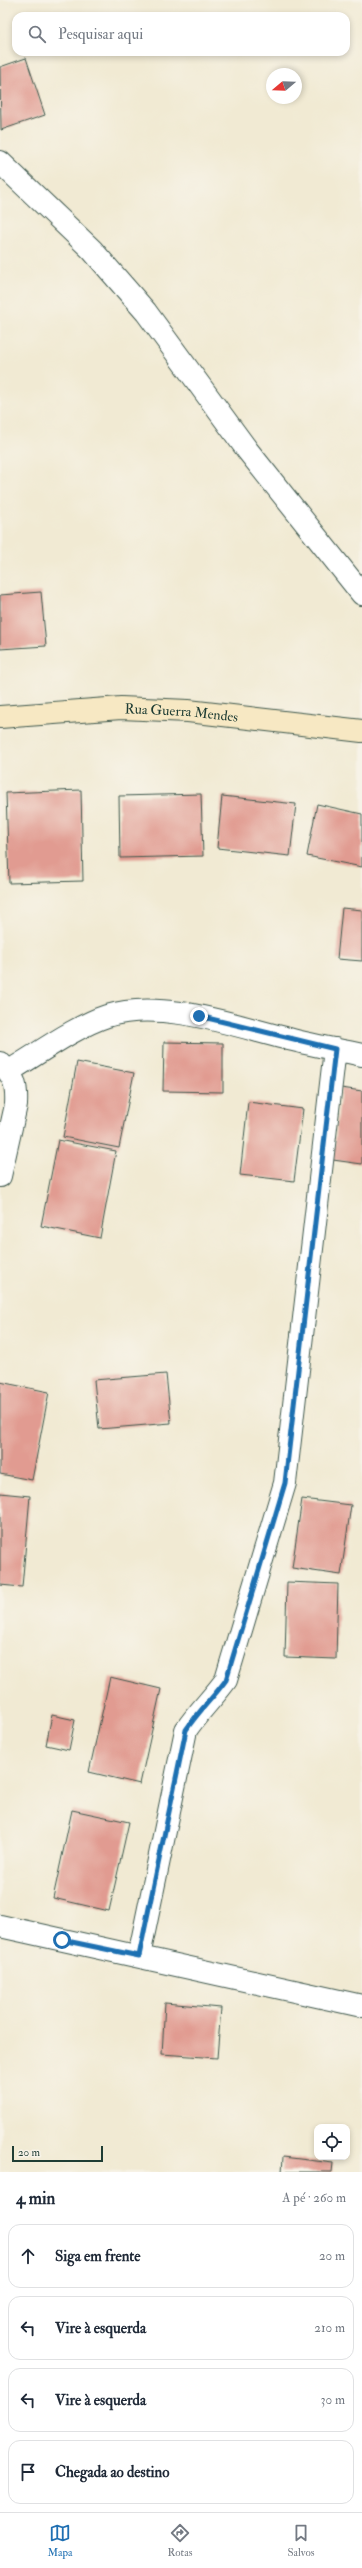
<!DOCTYPE html>
<html lang="pt">
<meta charset="utf-8">
<style>
body{margin:0;font-family:"IM FELL Double Pica",serif;background:#f6f6f7;color:#1f2937}
.controls{position:absolute;right:12px;bottom:12px;display:grid;overflow:hidden;border-radius:8px;box-shadow:0 2px 6px #0003}
.controls button{width:36px;height:36px;display:grid;place-items:center;padding:0;border:0;border-bottom:1px solid #e0e1e3;background:#fff;color:#1f2937;font:20px sans-serif}
.compass{position:absolute;left:266px;top:68px;width:36px;height:36px;border-radius:50%;background:#fff;box-shadow:0 2px 6px #0003;rotate:251deg}
.scale{position:absolute;left:12px;bottom:10px;width:91px;box-sizing:border-box;padding-left:4px;border:2px solid #1f3d34;border-top:0;font-size:11px;line-height:14px;white-space:nowrap;color:#1f3d34;-webkit-text-stroke:3px #f7f3e8;paint-order:stroke}
.stop{position:absolute;width:12px;height:12px;margin:-9px;border:3px solid #1f6fb2;border-radius:50%;background:#fff}
.stop.end{background:#1f6fb2;border-color:#fff;box-shadow:0 1px 4px #0008}
.list{margin:0;padding:0;list-style:none}
h2{display:flex;justify-content:space-between;align-items:center;height:52px;margin:0;padding:0 16px;font-size:17px}
h2 small{font-size:13px;font-weight:400;color:#747a83}
.list li{display:grid;grid-template-columns:26px 1fr auto;gap:12px;align-items:center;box-sizing:border-box;height:64px;margin:0 8px 8px;padding:0 8px;border:1px solid #e0e1e3;border-radius:12px}
.list b{display:block;font-size:15px;white-space:nowrap}
.list em{font-size:13px;font-style:normal;color:#747a83}
.icon{flex:none;width:22px;height:22px;fill:none;stroke:currentColor;stroke-width:2;stroke-linecap:round;stroke-linejoin:round}
.map{position:relative;flex:none;width:362px;height:2172px;overflow:hidden}
.search{position:absolute;background:#fff;box-shadow:0 2px 6px #0003;left:12px;right:12px;top:12px;height:44px;display:flex;align-items:center;gap:10px;box-sizing:border-box;padding:0 14px;border-radius:12px;color:#747a83;font-size:15px}
.sheet{height:340px;background:#fff}
nav{display:flex;justify-content:space-around;align-items:center;box-sizing:border-box;height:56px;border-top:1px solid #e0e1e3;background:#fff;font-size:11px;color:#747a83}
nav a{display:grid;justify-items:center;gap:2px}
nav .on{color:#1f6fb2}
.map>svg:first-child{display:block}
.building{fill:#e19b91}
.lines{fill:none;stroke-linecap:round;stroke-linejoin:round}
.street-casing{stroke:#3e574c;stroke-width:24}
.secondary-casing{stroke:#3e574c;stroke-width:24}
.street{stroke:#fff;stroke-width:22}
.secondary{stroke:#f7e8c3;stroke-width:22}
.route{stroke:#1f6fb2;stroke-width:5}
.labels{text-anchor:middle;dominant-baseline:central;stroke-width:3;stroke-linejoin:round;paint-order:stroke}
.street-label{font-size:14px;fill:#1f3d34;stroke:#f7f3e8}
</style>
<div class="map">
<svg width="362" height="2172" viewBox="0 0 362 2172">
<rect width="100%" height="100%" fill="#f7f3e8"/>
<filter id="ink" filterUnits="userSpaceOnUse"><feTurbulence type="fractalNoise" baseFrequency=".025" numOctaves="2"/><feDisplacementMap in="SourceGraphic" scale="8" xChannelSelector="R" yChannelSelector="G"/><feConvolveMatrix kernelMatrix="1 2 1 2 8 2 1 2 1" color-interpolation-filters="sRGB"/></filter>
<filter id="wash" filterUnits="userSpaceOnUse"><feTurbulence type="fractalNoise" baseFrequency=".012" numOctaves="4" result="noise"/><feDisplacementMap in="SourceGraphic" scale="16" xChannelSelector="R" yChannelSelector="G"/><feGaussianBlur stdDeviation="0.9" result="paint"/><feColorMatrix in="noise" values="0 0 0 0 0 0 0 0 0 0 0 0 0 0 0 0 0 1.4 0 .05"/><feComposite in="paint" operator="in"/></filter>
<g filter="url(#wash)">
<rect width="100%" height="100%" fill="#f1ead3"/>
<g id="blocks">
<!-- building -->
<path class="building" d="M26 58 45 115 1 130 0 67Z
M41 592 46 646 0 649V595Z
M81 790 83 881 9 883 6 793Z
M201 794 203 856 120 858 119 796Z
M222 796 296 804 290 856 217 848Z
M317 804 362 814V867L307 856Z
M342 908 362 910V961L337 959Z
M164 1042 223 1043V1092L163 1091Z
M77 1062 134 1073 119 1148 63 1137Z
M341 1088 362 1091V1164L333 1160Z
M248 1102 303 1109 294 1181 240 1175Z
M58 1140 116 1151 100 1238 41 1226Z
M166 1374 171 1423 99 1429 94 1380Z
M0 1382 49 1392 32 1480 0 1474Z
M0 1493 30 1496 22 1587 0 1585Z
M302 1499 351 1505 341 1575 292 1568Z
M287 1582 338 1584 336 1659 285 1657Z
M110 1677 161 1689 140 1784 89 1772Z
M52 1715 75 1720 69 1750 46 1745Z
M72 1810 129 1822 109 1911 53 1898Z
M165 2003 221 2008 217 2058 162 2054Z
M283 2157 333 2163 332 2172H282Z"/>
</g>
</g>
<g filter="url(#ink)">
<use href="#blocks" fill-opacity="0" stroke="#3e574c" stroke-width="1"/>
<g class="lines">
<!-- street casing -->
<g class="street-casing">
<path id="street" d="M0 162 92 250 146 312 248 451 362 594
M0 1063C15 1076 17 1086 16 1105L0 1176
M9 1071C38 1054 76 1026 107 1016 161 999 232 1025 285 1038 310 1045 336 1049 362 1055
M0 1926 362 2006
M139 1956 186 1730C198 1712 213 1698 226 1680L285 1483 335 1049"/>
</g>
<!-- secondary casing -->
<g class="secondary-casing">
<g id="secondary">
<path id="s1" d="M0 717 121 708 188 711 362 731"/>
</g>
</g>
<!-- street -->
<use href="#street" class="street"/>
<!-- secondary -->
<use href="#secondary" class="secondary"/>
</g>
</g>
<g class="lines" filter="url(#ink)">
<!-- route -->
<path class="route" d="M62 1940 139 1956 186 1730C198 1712 213 1698 226 1680L285 1483 335 1049 199 1016"/>
</g>
<g class="labels">
<!-- street labels -->
<g class="street-label">
<text stroke="none"><textPath href="#s1" startOffset="182">Rua Guerra Mendes</textPath></text>
</g>
</g>
</svg>
<div class="controls">
<button><svg class="icon" aria-label="locate" viewBox="0 0 24 24"><circle cx="12" cy="12" r="6"/><path d="M12 2v4M12 18v4M2 12h4M18 12h4"/></svg></button>
</div>
<svg class="compass" viewBox="-18 -18 36 36"><path d="M0-13l5 13h-10z" fill="#e53935"/><path d="M0 13l5-13h-10z" fill="#747a83"/></svg>
<div class="scale">20 m</div>
<div class="stop" style="left:62px;top:1940px"></div>
<div class="stop end" style="left:199px;top:1016px"></div>
<div class="search"><svg class="icon" aria-label="search" viewBox="0 0 24 24"><circle cx="10" cy="10" r="6"/><path d="M15 15l6 6"/></svg>Pesquisar aqui</div>
</div>
<section class="sheet">
<h2>4 min<small>A pé · 260 m</small></h2>
<ul class="list">
<li><svg class="icon" aria-label="ahead" viewBox="0 0 24 24"><path d="M12 20V5M6 11l6-6 6 6"/></svg><div><b>Siga em frente</b></div><em>20 m</em></li>
<li><svg class="icon" aria-label="left" viewBox="0 0 24 24"><path d="M17 20v-9H6M10 6l-5 5 5 5"/></svg><div><b>Vire à esquerda</b></div><em>210 m</em></li>
<li><svg class="icon" aria-label="left" viewBox="0 0 24 24"><path d="M17 20v-9H6M10 6l-5 5 5 5"/></svg><div><b>Vire à esquerda</b></div><em>30 m</em></li>
<li><svg class="icon" aria-label="arrive" viewBox="0 0 24 24"><path d="M6 21V4h12l-3 4 3 4H6"/></svg><div><b>Chegada ao destino</b></div></li>
</ul>
</section>
<nav>
<a class="on"><svg class="icon" aria-label="map" viewBox="0 0 24 24"><path d="M3 6l6-2 6 2 6-2v14l-6 2-6-2-6 2zM9 4v14M15 6v14"/></svg>Mapa</a>
<a><svg class="icon" aria-label="directions" viewBox="0 0 24 24"><path d="M12 3l9 9-9 9-9-9zM9 14v-3h6M13 9l2 2-2 2"/></svg>Rotas</a>
<a><svg class="icon" aria-label="saved" viewBox="0 0 24 24"><path d="M7 4h10v16l-5-4-5 4z"/></svg>Salvos</a>
</nav>
